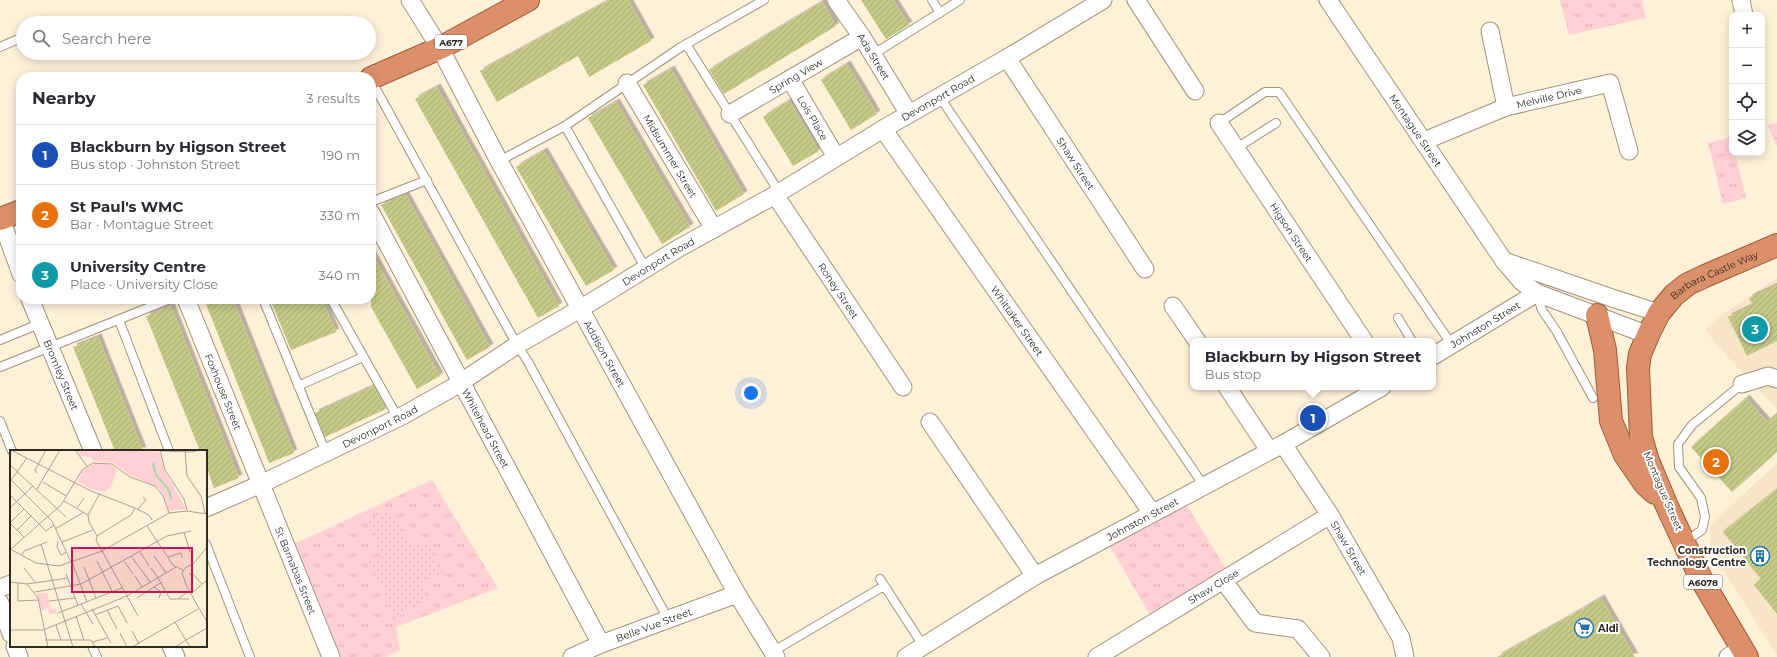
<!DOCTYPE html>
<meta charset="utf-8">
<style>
body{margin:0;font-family:Montserrat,sans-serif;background:#f7f7f7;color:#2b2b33}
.controls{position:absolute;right:12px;top:12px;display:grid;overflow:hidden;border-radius:8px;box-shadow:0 2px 10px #0003}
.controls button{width:36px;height:36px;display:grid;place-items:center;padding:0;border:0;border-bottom:1px solid #e1e1e2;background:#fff;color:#2b2b33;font:20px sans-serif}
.you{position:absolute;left:751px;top:393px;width:14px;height:14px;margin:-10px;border:3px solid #fff;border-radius:50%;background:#1a73e8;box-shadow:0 0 0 6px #1a73e833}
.badge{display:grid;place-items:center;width:26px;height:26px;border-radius:50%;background:#2774a6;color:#fff;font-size:13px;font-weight:700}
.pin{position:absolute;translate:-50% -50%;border:2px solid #fff;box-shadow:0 1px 4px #0006}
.popup{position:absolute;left:1190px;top:338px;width:246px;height:52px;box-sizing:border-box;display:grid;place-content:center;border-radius:8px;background:#fff;filter:drop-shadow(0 1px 3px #0005);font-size:13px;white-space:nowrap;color:#7c7c81}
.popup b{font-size:15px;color:#2b2b33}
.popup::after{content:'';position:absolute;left:50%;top:100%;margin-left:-8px;border:8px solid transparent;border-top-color:#fff}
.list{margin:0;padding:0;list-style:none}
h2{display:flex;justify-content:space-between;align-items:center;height:52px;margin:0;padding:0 16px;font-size:17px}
h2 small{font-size:13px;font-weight:400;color:#7c7c81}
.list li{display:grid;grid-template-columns:26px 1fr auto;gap:12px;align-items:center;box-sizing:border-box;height:60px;padding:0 16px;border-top:1px solid #e1e1e2}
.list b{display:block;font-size:15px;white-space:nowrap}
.list p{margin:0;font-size:13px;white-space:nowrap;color:#7c7c81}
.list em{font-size:13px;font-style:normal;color:#7c7c81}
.icon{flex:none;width:22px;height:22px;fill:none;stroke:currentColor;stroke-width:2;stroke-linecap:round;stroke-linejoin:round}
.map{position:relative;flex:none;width:1777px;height:657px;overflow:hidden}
.search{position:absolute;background:#fff;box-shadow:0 2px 10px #0003;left:16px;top:16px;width:360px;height:44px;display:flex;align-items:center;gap:10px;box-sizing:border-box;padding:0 14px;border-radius:22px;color:#7c7c81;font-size:15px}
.panel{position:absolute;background:#fff;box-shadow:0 2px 10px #0003;left:16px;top:72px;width:360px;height:232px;border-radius:16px}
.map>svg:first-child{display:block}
.built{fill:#f8e4c6}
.grass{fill:url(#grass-tufts)}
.forest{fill:url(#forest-crowns)}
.park{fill:url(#park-dots)}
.building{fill:url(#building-hatch);filter:url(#shadow)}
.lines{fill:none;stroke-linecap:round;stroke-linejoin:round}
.service-casing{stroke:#a1937d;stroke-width:10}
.minor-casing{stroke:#a1937d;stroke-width:19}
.trunk-casing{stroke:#9a5b38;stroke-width:24}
.service{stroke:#fff;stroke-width:8}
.minor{stroke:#fff;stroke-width:17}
.trunk{stroke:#dc906a;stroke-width:22}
.labels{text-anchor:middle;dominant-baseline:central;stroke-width:4;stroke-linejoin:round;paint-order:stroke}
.shield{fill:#fff;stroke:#6e6b64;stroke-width:1}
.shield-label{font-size:9px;font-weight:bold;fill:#302b22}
.street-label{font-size:10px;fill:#302b22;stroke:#fff}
.poi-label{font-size:10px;font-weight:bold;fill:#302b22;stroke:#fff;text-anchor:end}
.inset-river{fill:none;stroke:#a6d8a5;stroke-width:2}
.inset-road{fill:none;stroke:#aca18f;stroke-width:1}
.view{fill:#c2185b;fill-opacity:0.15;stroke:#c2185b;stroke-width:2}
.inset-edge{fill:none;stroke:#302b22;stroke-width:2}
</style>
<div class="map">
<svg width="1777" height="657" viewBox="0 0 1777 657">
<defs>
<pattern id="grass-tufts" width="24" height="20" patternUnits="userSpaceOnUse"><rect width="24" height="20" fill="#ffd1d4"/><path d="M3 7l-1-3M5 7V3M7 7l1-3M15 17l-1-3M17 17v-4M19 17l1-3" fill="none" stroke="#dbb4b6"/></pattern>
<pattern id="forest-crowns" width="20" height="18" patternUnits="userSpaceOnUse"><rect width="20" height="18" fill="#ffd1d4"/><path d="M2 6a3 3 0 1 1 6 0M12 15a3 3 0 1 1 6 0" fill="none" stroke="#dbb4b6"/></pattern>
<pattern id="park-dots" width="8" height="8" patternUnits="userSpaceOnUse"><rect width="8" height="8" fill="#ffd1d4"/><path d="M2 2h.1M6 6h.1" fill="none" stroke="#dbb4b6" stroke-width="1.8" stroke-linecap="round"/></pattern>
<pattern id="building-hatch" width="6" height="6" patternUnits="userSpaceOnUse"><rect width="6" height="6" fill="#c4ca86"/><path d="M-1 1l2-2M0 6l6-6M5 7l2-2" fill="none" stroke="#a9ae73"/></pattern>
<filter id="shadow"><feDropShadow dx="3.5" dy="-3.5" stdDeviation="0" flood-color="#0004"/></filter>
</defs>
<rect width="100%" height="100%" fill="#fff0d8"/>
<!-- built -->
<path class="built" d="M1777 278V409L1726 355 1705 330 1723 314Z
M1777 463V655L1710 549V526Z"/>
<!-- grass -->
<path class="grass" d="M1560 0H1642L1646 18 1569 35Z
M1731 137 1732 153H1735L1746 198 1723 204 1708 143Z
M432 480 498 588 396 627 400 650 386 657H340L292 545Z
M1182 497 1230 576 1154 622 1105 538Z"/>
<!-- forest -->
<path class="forest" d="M1777 123V146L1767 125Z"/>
<!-- park -->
<path class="park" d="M388 510 402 526 408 542 432 547 435 554 438 568 446 573 421 582 429 599 403 612 394 623 383 590 367 563 384 555 373 540 368 520Z"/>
<!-- building -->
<path class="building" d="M610 0H628L651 41 589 77 578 56 497 102 480 71Z
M861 0H893L909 25 886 39Z
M822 2 836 26 724 94 709 70Z
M847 64 877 114 851 130 821 80Z
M671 69 744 194 716 211 643 85Z
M437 87 559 306 538 318 415 99Z
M789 101 819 151 793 166 763 117Z
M616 102 690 227 662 244 588 118Z
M544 151 614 270 586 286 516 167Z
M405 194 490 347 467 360 381 205Z
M371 252 440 376 417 389 371 307Z
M1777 285V341L1747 356 1728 317 1753 305 1749 298Z
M204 299H233L294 453 269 463Z
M270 299H322L336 332 291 350Z
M171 306 239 478 214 488 206 466V451H200L146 316Z
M98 337 143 451H115L73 347Z
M374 386 386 409 325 437 315 413Z
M1746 398 1767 422 1777 413V452L1732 492 1691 447Z
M1777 489V614L1754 585 1761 579 1723 532Z
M1601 598 1635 657H1497L1567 618Z"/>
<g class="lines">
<!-- service casing -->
<g class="service-casing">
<path id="service" d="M932 0 940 13
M686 44 779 192
M0 47 23 37
M872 55 960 0
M371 80 517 345 527 360 668 619
M939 96 1204 486
M1219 123 1265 92H1279L1452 345
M565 126 646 269
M1235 149 1276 123
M499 161 565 126 681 47 764 0
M371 202 427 180
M1537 294 1542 310 1557 332 1593 398
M263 299 326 453
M331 299 398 418
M1398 318 1412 341
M119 320 169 451
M0 340 39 324
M0 367 170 299
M298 386 363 357
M0 421 12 451
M1685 542 1702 530 1705 517 1701 498 1679 467 1678 444 1692 425 1742 384
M206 544 250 657
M880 579 924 647
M92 646 97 657
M772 652 884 586"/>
</g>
<!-- minor casing -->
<g class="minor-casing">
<g id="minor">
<path id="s1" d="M410 0 440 48 499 161 737 594 776 657"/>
<path id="s2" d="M836 0 862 37 909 114"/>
<path d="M1136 0 1195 91"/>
<path id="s3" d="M1328 0 1504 261 1522 282 1537 293 1648 335"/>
<path d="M1741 0 1744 15"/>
<path d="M1490 31 1506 107"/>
<path id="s4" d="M1007 58 1145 269"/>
<path id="s5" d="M790 79 836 157"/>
<path id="s6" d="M627 83 714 229"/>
<path id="s7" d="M730 114 862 37"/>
<path id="s8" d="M1219 123 1364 341"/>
<path id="s9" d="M883 129 1152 513"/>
<path id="s10" d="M1424 141 1506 107 1610 83 1629 151"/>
<path id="s11" d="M775 195 903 387"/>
<path id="s12" d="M371 213 601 644"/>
<path d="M1 219 21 274"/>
<path d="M1504 261 1612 298 1659 313"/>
<path id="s13" d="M30 299 93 451"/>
<path id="s14" d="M186 299 331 657"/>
<path d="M1173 306 1197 341"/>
<path id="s15" d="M1433 356 1537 293"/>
<path d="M1742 384 1768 376 1777 379"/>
<path d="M1227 387 1269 450"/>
<path d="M930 422 1035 576"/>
<path id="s16" d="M1283 444 1330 515 1401 638 1405 657"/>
<path id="s17" d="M206 508 261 484 402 416 452 388 517 345 580 309 679 248 775 195 883 129 1007 58 1103 0"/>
<path d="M1223 580 1255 623 1298 629 1321 657"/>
<path d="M0 588 11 584"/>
<path d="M0 603 11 634"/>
<path d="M15 646 19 657"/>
<path d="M171 646 176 657"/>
<path id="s18" d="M572 657 601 644 737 594"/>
<path id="s19" d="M906 657 1035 576 1283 444 1382 387"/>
<path id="s20" d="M1097 657 1330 515"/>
<path d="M1728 657 1742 648"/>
</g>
</g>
<!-- trunk casing -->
<g class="trunk-casing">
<g id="trunk">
<path d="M371 78 440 48 528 0"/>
<path d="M0 219 21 211"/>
<path d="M1597 315 1605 350 1611 421 1625 455 1645 484 1655 493"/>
<path id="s21" d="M1747 657 1700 577 1666 504 1648 461 1641 437 1638 368 1640 354 1648 335 1659 313 1674 295 1688 284 1705 276 1777 245"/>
</g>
</g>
<!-- service -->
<use href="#service" class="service"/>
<!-- minor -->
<use href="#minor" class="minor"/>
<!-- trunk -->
<use href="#trunk" class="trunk"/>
</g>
<!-- icons -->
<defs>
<g id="building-ring" transform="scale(1)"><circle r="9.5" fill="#fff" stroke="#2774a6" stroke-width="1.5"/><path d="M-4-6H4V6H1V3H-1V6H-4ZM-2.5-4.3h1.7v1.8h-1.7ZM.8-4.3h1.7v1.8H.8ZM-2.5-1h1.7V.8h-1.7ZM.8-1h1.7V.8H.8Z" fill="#2774a6"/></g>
<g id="supermarket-ring" transform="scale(1)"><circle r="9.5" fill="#fff" stroke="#2774a6" stroke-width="1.5"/><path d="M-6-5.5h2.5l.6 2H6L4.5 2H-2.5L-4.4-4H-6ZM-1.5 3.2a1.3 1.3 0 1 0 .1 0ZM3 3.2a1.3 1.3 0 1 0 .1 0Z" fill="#2774a6"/></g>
</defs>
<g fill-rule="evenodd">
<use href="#building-ring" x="1760" y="556"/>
<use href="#supermarket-ring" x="1584" y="628"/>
</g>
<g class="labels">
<!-- shield labels -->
<g class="shield">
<rect x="435" y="35" width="32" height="14" rx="3"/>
<rect x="1684" y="575" width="38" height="14" rx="3"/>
</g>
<g class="shield-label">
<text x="451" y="42">A677</text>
<text x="1703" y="582">A6078</text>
</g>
<!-- street labels -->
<g class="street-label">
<text stroke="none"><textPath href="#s2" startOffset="68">Ada Street</textPath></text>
<text stroke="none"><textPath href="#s7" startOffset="76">Spring View</textPath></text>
<text stroke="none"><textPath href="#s17" startOffset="840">Devonport Road</textPath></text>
<text stroke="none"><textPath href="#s10" startOffset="133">Melville Drive</textPath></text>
<text stroke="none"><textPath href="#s5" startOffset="45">Lois Place</textPath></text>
<text stroke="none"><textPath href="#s3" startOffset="157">Montague Street</textPath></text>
<text stroke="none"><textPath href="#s6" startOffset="85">Midsummer Street</textPath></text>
<text stroke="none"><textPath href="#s4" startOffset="126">Shaw Street</textPath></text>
<text stroke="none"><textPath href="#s8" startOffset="131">Higson Street</textPath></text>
<text stroke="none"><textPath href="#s17" startOffset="516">Devonport Road</textPath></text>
<text stroke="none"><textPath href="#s21" startOffset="442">Barbara Castle Way</textPath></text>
<text stroke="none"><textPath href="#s11" startOffset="115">Roney Street</textPath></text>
<text stroke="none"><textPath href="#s9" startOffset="234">Whittaker Street</textPath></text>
<text stroke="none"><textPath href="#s15" startOffset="61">Johnston Street</textPath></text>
<text stroke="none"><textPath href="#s1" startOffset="404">Addison Street</textPath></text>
<text stroke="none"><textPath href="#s13" startOffset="82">Bromley Street</textPath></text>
<text stroke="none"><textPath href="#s14" startOffset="100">Foxhouse Street</textPath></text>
<text stroke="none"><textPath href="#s17" startOffset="192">Devonport Road</textPath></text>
<text stroke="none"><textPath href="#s12" startOffset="244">Whitehead Street</textPath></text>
<text transform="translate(1663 491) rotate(67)">Montague Street</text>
<text stroke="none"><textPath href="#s19" startOffset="274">Johnston Street</textPath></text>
<text stroke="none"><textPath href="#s16" startOffset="123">Shaw Street</textPath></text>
<text stroke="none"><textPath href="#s14" startOffset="293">St Barnabas Street</textPath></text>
<text stroke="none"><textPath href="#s20" startOffset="136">Shaw Close</textPath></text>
<text stroke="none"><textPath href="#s18" startOffset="88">Belle Vue Street</textPath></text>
</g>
<!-- poi labels -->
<g class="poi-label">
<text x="1746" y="550">Construction<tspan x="1746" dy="12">Technology Centre</tspan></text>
<text x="1598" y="628" text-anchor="start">Aldi</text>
</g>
</g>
<!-- overview -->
<g transform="translate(10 450)">
<rect width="197" height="197" fill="#fff0d8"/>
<path d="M66 0H149L154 20 176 59 159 61 149 38 119 24 104 13 82 11V7L71 6ZM27 143H37L41 159 45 158 47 162 40 165 38 158 31 161Z" fill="#ffd1d4"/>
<path d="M85 13 99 14 107 19 101 37 95 42 81 39 68 31 72 21Z" fill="#ffd1d4"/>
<path class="inset-river" d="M143 13 146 25 158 39 162 50"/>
<path class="inset-road" d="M1 0 81 41 125 58 139 65 142 70M65 0 77 16M150 0 155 20 174 49 177 60M175 0 177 26 191 46 195 63M151 1 182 2 189 0M0 15 56 67M27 23 25 20 36 0M0 29 42 71 61 112M1 30 17 8M33 32 56 46M27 39 50 0M0 45 36 81 44 75M54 51 78 65 79 72 87 86M0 58 23 36M67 58 74 48M125 58 121 65 87 86 86 90 128 166M128 59 136 50 133 47M78 65 90 43M0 73 14 87M0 73 14 59M137 76 163 115 173 120M45 79 74 62M7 80 21 66M174 82 180 102M48 91 47 97 51 105 57 102M52 92 83 80M31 94 63 197M197 97 184 113 175 118 172 123 177 137 197 172M0 99 26 113 49 116 92 101 159 63 177 61 197 64M1 99 51 55 72 20 83 13 102 14 120 27 145 36 153 46 159 63M130 102 139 116M12 105 14 101 37 92M121 106 140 132M144 106 156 123M158 107 171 103 172 108M87 111 102 141M114 111 123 124M62 112 77 152M74 117 86 148M14 118 25 132M141 118 148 128M56 124 68 155M179 124H183L192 134M125 126 132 137M148 128 160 149H179M0 132 17 134 58 128M8 133V151L29 150M17 134 28 148 38 197M144 137 151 142 149 148M25 142 71 134 157 86 181 81M182 143 197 130M127 148 152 132M169 148 179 141M39 151 65 148M71 154 83 174M82 159 101 193M97 160 107 179M48 163 112 138M85 165 108 156 117 173M66 166 74 190M165 172 180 197M46 175 51 190M0 180H33L117 146 166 117M122 181 129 194M110 183 117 197M35 190H81L85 197M176 190 197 178M83 192 97 188M122 197 188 159M165 197 176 190"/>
<path class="view" d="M62 98H182V142H62Z"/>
<rect width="197" height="197" class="inset-edge"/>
</g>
</svg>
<div class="controls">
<button>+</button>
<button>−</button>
<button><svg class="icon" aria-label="locate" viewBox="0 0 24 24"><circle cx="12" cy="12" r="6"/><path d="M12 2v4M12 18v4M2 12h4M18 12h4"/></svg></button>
<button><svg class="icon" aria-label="layers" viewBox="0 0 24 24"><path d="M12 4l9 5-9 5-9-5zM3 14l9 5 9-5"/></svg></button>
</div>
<div class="you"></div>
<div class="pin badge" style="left:1313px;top:418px;background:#1a4fb4">1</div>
<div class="popup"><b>Blackburn by Higson Street</b>Bus stop</div>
<div class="pin badge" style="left:1716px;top:462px;background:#e8710a">2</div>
<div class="pin badge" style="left:1755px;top:329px;background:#0f9aa8">3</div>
<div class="search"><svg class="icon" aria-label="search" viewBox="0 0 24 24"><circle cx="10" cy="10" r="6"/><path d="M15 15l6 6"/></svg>Search here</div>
<section class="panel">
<h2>Nearby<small>3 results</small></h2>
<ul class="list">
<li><span class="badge" style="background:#1a4fb4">1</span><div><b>Blackburn by Higson Street</b><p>Bus stop · Johnston Street</p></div><em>190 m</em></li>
<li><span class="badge" style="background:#e8710a">2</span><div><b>St Paul's WMC</b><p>Bar · Montague Street</p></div><em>330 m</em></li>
<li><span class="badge" style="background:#0f9aa8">3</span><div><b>University Centre</b><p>Place · University Close</p></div><em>340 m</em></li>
</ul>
</section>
</div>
